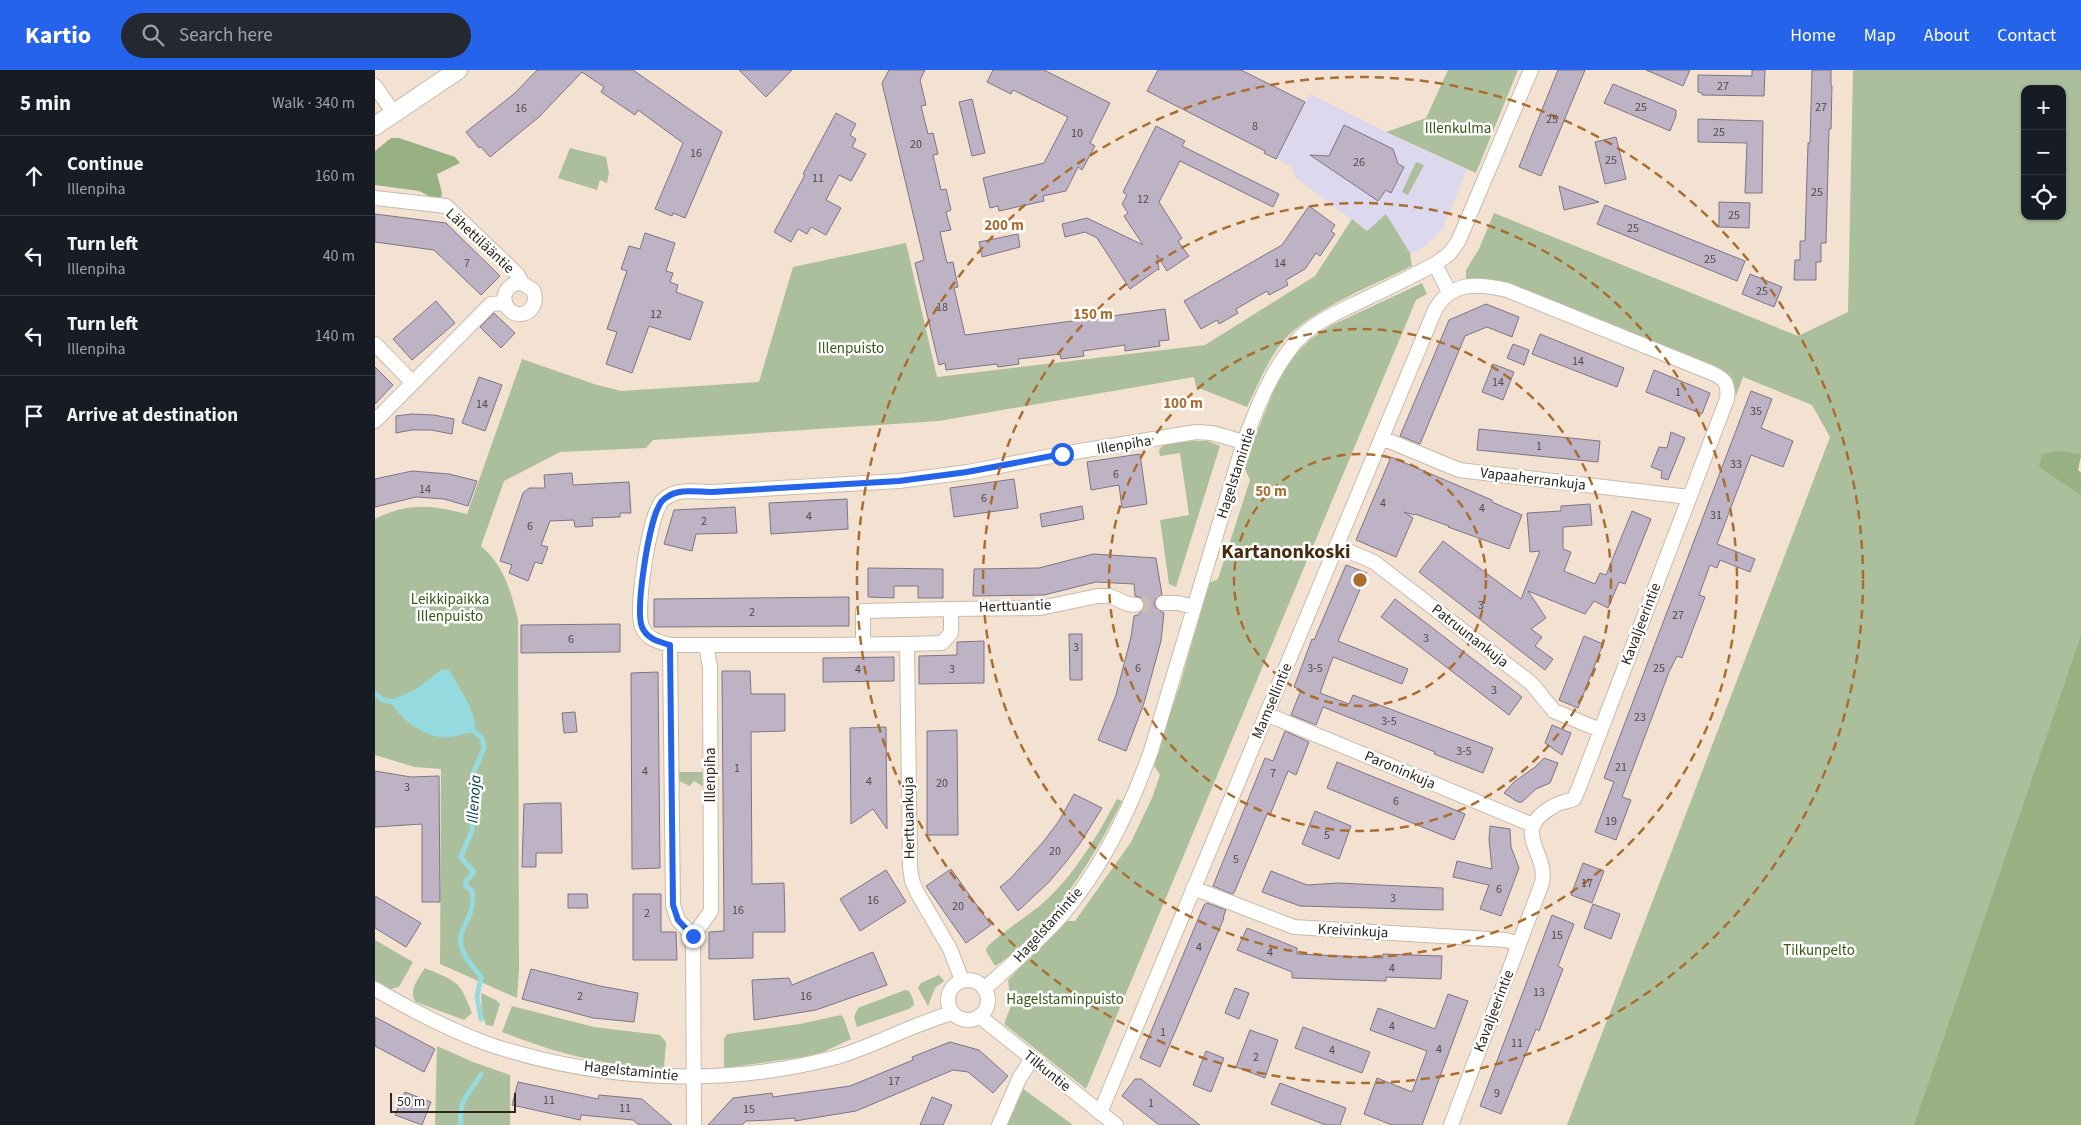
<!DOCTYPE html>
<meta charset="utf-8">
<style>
body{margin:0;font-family:"Source Sans 3",sans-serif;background:#242831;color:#f1f3f6}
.controls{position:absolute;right:15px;top:15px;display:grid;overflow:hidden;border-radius:10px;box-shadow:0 1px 4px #0004}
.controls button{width:45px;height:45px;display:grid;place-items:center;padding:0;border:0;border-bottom:1px solid #363941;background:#171b24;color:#f1f3f6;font:25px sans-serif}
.scale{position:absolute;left:15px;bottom:12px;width:126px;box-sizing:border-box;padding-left:5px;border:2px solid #2d2720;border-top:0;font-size:14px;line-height:18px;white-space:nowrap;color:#2d2720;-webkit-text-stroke:4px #fff;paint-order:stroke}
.stop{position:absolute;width:15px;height:15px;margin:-11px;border:4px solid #2563eb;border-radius:50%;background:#fff}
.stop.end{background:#2563eb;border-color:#fff;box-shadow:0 1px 5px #0008}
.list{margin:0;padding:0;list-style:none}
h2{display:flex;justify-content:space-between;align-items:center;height:65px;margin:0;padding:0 20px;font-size:21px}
h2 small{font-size:16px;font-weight:400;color:#9ea1a6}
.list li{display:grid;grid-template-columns:32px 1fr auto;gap:15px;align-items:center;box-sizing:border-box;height:80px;padding:0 20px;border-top:1px solid #363941}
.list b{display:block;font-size:19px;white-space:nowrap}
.list p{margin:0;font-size:16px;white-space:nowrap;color:#9ea1a6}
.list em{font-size:16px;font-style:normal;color:#9ea1a6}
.icon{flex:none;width:28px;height:28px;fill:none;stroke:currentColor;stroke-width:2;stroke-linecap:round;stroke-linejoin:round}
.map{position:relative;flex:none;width:1706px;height:1055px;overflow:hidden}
header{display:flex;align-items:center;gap:30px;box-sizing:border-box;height:70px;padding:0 25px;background:#2563eb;color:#fff}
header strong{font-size:24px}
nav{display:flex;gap:28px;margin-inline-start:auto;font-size:18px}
.search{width:350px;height:45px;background:#242831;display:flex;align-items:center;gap:12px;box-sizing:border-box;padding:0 18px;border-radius:28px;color:#9ea1a6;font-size:19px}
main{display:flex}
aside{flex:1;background:#171b24}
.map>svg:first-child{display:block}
.commercial{fill:#dcd8ee}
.green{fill:#acbf9d;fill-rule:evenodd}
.forest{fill:#98b183}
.water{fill:#94dade}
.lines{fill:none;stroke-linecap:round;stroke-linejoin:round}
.stream{stroke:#94dade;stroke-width:5}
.building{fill:#beb2c5;stroke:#7f7485}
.minor-tunnel{stroke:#cbbdae;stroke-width:14;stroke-dasharray:14 7;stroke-linecap:butt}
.minor-casing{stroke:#cabaa9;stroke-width:16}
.tertiary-casing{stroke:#cabaa9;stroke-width:20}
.minor{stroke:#fff;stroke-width:14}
.tertiary{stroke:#fff;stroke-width:18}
.route{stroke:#2563eb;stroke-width:6}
.ring{fill:none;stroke:#aa6d30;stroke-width:2.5;stroke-dasharray:9 6}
.labels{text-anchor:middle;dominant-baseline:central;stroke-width:5;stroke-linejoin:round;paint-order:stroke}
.number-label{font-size:12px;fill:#514a49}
.park-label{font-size:15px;fill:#385713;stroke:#fff}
.street-label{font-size:15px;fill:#2d2720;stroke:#fff}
.water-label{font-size:16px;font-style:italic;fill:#004246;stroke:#fff}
.district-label{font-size:20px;font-weight:bold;fill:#492c0f;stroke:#fff}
.centre{fill:#aa6d30;stroke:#fff;stroke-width:2.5}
.ring-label{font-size:15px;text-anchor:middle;font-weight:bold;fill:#aa6d30;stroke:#fff;stroke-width:5;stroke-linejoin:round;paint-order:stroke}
</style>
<header>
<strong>Kartio</strong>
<div class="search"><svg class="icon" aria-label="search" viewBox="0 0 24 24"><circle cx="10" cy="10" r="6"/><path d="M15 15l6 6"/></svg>Search here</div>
<nav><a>Home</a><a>Map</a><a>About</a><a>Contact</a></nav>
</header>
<main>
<aside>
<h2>5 min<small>Walk · 340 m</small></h2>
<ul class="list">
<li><svg class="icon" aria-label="ahead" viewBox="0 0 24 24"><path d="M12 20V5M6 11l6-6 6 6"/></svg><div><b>Continue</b><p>Illenpiha</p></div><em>160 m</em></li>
<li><svg class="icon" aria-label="left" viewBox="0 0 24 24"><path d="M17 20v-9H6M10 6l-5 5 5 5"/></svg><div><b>Turn left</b><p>Illenpiha</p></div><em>40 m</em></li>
<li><svg class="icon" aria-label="left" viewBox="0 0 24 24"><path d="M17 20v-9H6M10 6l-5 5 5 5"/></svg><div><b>Turn left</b><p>Illenpiha</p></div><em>140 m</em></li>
<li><svg class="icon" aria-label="arrive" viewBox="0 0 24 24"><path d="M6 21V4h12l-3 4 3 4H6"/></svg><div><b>Arrive at destination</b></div></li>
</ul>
</aside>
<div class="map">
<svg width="1706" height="1055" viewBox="0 0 1706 1055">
<rect width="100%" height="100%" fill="#f3e2d1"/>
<!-- commercial -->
<path class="commercial" d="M935 24 1011 62 1092 100 1067 160 1044 181 1035 183 1011 144 992 161 920 107 916 96 901 89Z"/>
<!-- green -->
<path class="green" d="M1073 0H1143L1101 103 1011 62 1051 48Z
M1478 0H1706V386L1703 400 1706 403V1055H1192L1455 367 1437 335 1368 307 1361 326 1358 310 1351 303 1179 233 1091 210V200L1104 179 1119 143 1423 266 1473 242ZM1650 19H1687V146H1650Z
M195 78 231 87 234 103 232 113 225 110 222 120 183 108Z
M1041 92 1049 95 1033 125 1027 122Z
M1011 144 1035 183 1037 196C999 215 937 239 909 270 893 289 883 315 872 337L821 317 819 307 564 351 278 370 271 378 185 382 129 411 106 476C130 497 135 520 143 549L144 900 142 928 65 894 66 699 40 697 0 685V449C33 432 57 435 92 444L147 289 219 314 246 321 384 312 418 197 531 173 562 307 830 275 940 206 977 149 992 161Z
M1047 213 1052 224 1041 230 711 1019 629 954 636 936 633 910 690 851H700L756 772 777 728 785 705 778 694 805 615 834 513 843 509 875 410 870 399 876 377 903 310 921 283 936 269 955 256Z
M817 371H833L845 376 801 517 794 514 785 450 814 445 805 383 785 386 784 380 789 374Z
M304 702H329V717L319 711 315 716 304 711Z
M742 729 747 731C720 786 674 863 620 896L611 881 612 877C629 860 651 848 669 832 701 803 722 766 742 729Z
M0 870 38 892 24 917 15 919 0 910Z
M50 898C82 912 84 909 97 943L89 950 41 932C32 921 44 908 50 898Z
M564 905 569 911 560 918 553 936 543 918 546 913Z
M530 920 534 921 538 929 539 935 534 939 482 957 479 947 483 938Z
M106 923 121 930 125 934 118 956 111 955 107 944Z
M137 936 219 957 285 965 291 972 289 998C229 996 183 984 127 962Z
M466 945 469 949 476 969 448 982 428 987 349 998V969L352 964 425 954Z
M62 976 98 992 135 1005V1055H60Z
M647 1018 698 1055H632Z"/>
<!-- forest -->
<path class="forest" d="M16 68H24L80 87 85 93 62 104 67 123 66 128 54 126 44 121 0 115V81Z
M1681 381 1706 384 1703 400 1706 403V425L1664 397 1667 384Z
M1706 565V1055H1539Z"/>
<!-- water -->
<path class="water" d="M67 599 74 600C83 616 103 643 100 662 90 663 75 669 65 667 47 665 23 647 15 631L41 619Z"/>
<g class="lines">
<!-- stream -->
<path class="stream" d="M0 624 8 630 20 632
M96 659 107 668 109 678 98 704 99 737 97 761 86 786V788L99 802 91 811V816L97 821C98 829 98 836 95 844 90 858 81 864 88 881 91 890 100 899 106 907L102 927 106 949
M86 1055C83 1029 94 1025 106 1004"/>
</g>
<!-- building -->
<path class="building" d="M162 0H258L347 62 310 148 298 143 297 146 280 139 308 73 263 40 260 45 226 22 229 17 207 2 164 47 115 87 106 77 104 78 91 62 140 23Z
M364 0H417L391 27Z
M514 0H550L545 10 551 35 546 36 553 64 558 63 563 84 558 85 566 120 571 119 576 140 571 142 576 160 565 162 572 193 578 192 583 217 579 218 590 265 790 239 794 270 784 271 785 276 750 281V275L708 281 709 286 686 289 685 284 661 287 643 289 644 294 623 297 622 294 571 300 570 293 564 295 540 193 549 190 507 13Z
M618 0H669L735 33 715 73 720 76 707 100 703 97 691 121 668 126 669 131 624 141 623 136 615 138 608 108 669 93 693 47 638 20 636 24 612 12Z
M783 0H866L930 32 901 89 889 83 890 81 772 21Z
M1183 0H1210L1166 106 1144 97Z
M1271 0H1315L1308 16Z
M1377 0H1390L1389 26 1327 25V23L1323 22V5L1377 6Z
M1437 0H1456V16H1457L1456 59H1454L1451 173H1446V192H1441V210H1419L1420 190H1425V171H1430L1433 73H1435Z
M1238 14 1301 40V46L1295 61 1229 33Z
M597 29 610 83 597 86 584 32Z
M461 43 481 54 475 65 481 69 477 77 491 84 476 111 464 105 451 130 466 138 451 165 436 157 432 164 423 159 416 172 399 162 430 105 428 104Z
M1323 49 1388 51 1387 123H1370L1372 73 1323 72Z
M969 55 1018 79 1023 94 1029 97 1016 123 1011 120 1003 131 935 85 954 86Z
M781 56 810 71 807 76 904 124 898 137 805 91 784 132 807 168 803 171 814 186 792 201 782 185 784 200 783 199 755 219 722 168 710 162 690 167 687 154 712 148 768 175 749 146 753 143 747 134 752 125 748 122Z
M1241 67 1251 109 1230 114 1220 72Z
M1184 116 1224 132 1189 140Z
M1344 132 1375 133 1374 158 1344 157Z
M1230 135 1370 191 1362 211 1222 154Z
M934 136 960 155 956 161 960 164 945 186 941 183 930 199 911 210 913 215 894 225 892 221 861 239 863 243 844 254 842 250 826 259 809 231 907 175Z
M0 144 71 153 125 206 106 225 59 180 0 172Z
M270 163 300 173 291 201 298 203 295 212 303 215 301 222 328 232 315 270 274 256 257 303 231 294 242 262 232 259 252 201 246 199 254 176 265 179Z
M643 164 645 177 607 187 604 172Z
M1375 204 1407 217 1399 237 1367 224Z
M61 231 80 253 37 290 18 269Z
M1111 234 1144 247 1137 267 1112 257 1090 266 1045 374 1025 366 1074 250Z
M119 243 140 263 126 278 105 257Z
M1165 264 1249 298 1242 317 1157 284Z
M1138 274 1154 280 1149 295 1132 288Z
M1118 294 1139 302 1128 330 1107 322Z
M0 297 18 315 0 334Z
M1279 300 1335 323 1327 344 1271 322Z
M104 307 127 315 110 361 87 353Z
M1376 321 1397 329 1386 358 1418 371 1408 397 1376 385 1342 474 1380 489 1375 502 1345 490 1342 498 1335 495 1324 525 1330 527 1307 588 1302 586 1294 602 1247 727 1256 730 1241 770 1220 762 1239 712 1229 708Z
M37 344 59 345 79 349 77 364 56 360H36L21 363V346Z
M1104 359 1225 371 1223 392 1102 380Z
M1296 362 1310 368 1293 410 1286 408 1287 401 1276 397 1284 377 1292 378Z
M765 384 772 434 747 438 744 415 716 420 712 392Z
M1016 387 1117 430V432L1147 445 1134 479 1073 457 1074 456 1040 444 1039 445 1029 442 1038 448 1021 487 981 470Z
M37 401 74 404 102 411 93 436 69 429 41 427 0 437V409Z
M197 403 198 415 254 412 256 443H245V447L217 448 218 456 200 457 199 450 175 451 166 475 173 477 167 494 160 492 153 511 134 503 137 495 125 491 148 423 154 418H170L169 405Z
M639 409 643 438 579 447 575 418Z
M472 429 473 459 396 464 394 433Z
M1215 434 1217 455 1188 457V479L1196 482 1189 501 1220 514 1225 503 1231 505 1257 441 1276 449 1250 514 1244 512 1233 538 1219 531 1210 544 1153 521 1171 548 1156 559 1167 567 1160 576 1178 589 1170 600 1044 502 1068 471 1146 529 1165 481 1155 482 1152 443 1186 441V436Z
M707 436 709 449 667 457 665 444Z
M360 437 362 463 321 464 317 481 289 474 299 440Z
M718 484 781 488 787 525 781 528 779 533 781 538 789 543 786 571 769 633 751 681 723 670 741 625 756 567 759 546 763 545 770 537 767 528 760 526 759 514 721 512 669 525 598 526 599 499 664 498Z
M971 495 992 503 963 571 1033 599 1027 614 958 587 945 623 974 634 978 625 1118 678 1108 703 1059 684 1060 682 948 637 941 655 916 645 926 620 919 617 937 569 939 570Z
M493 498 568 499V528H543V516H519V528L493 527Z
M474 527V556L279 557V529Z
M1020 529 1147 627 1134 645 1006 547Z
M245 554V582L146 583V555Z
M694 564H707V610H695Z
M1209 566 1228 574 1203 638 1184 630Z
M609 571V613L544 614V586L582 585V572Z
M519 587V611L448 612V588Z
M347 601H375L376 624H410V661L376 662 377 814 409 813 410 855V862H378V888L334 889V862L349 861Z
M283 602 285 798 257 799 256 603Z
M200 642 202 662 189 663 187 643Z
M1177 655 1196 663 1187 685 1170 673Z
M511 657 512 759 498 739 476 754 475 658Z
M582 660 583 765H552V661Z
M910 661 934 672 921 705 913 701 895 745 892 744 859 823 857 824 838 816 890 688 898 691Z
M1169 688 1183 693 1175 713 1161 719 1147 732H1143L1129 723 1139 712 1160 697Z
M962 692 1090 744 1079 770 952 718Z
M0 701 36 707 64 706 65 832H47V754L0 757Z
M699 724 727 738 706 772 691 792 674 812 643 841 625 817 636 808 668 772 684 751Z
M170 733H186L187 783H161V797H147L149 734Z
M940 741 976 756 964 789 927 774Z
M1115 756 1135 759 1136 777 1144 798 1126 846 1105 839 1114 815 1078 807 1082 791 1117 799 1114 770Z
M1208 793 1229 801 1217 833 1196 825Z
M576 799 616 855 591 873 551 816Z
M511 800 531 832 485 861 465 829Z
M896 801 932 815 963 813 1068 818V840L925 836 887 822Z
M193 824H212L213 838H193Z
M258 824H286V862H301L302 890H258Z
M0 826 46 853 31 877 0 858Z
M832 833 851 840 848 848H849L785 997 765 988 829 835Z
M1218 834 1245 844 1236 869 1209 858Z
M1177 845 1199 854 1183 896 1188 899 1164 961 1161 959 1126 1044 1105 1036Z
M872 858 922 878V884L1008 888V884L1067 886 1066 909 1011 907V911L917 908V902L862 880Z
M498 882 512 915 441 940 379 950 377 910 414 908 417 915Z
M156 899 225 916 263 923 259 952 218 948 147 929Z
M860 918 874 923 864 949 850 943Z
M1073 924 1093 931 1047 1055H1017L989 1044 1002 1008 1037 1022 1052 981 995 960 1003 938 1060 959Z
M0 947 60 979 49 1002 0 976Z
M928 957 995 982 987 1003 920 978Z
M875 960 903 970 890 1008 861 997Z
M575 972 604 980 633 1006 618 1023 593 1002 578 1000 481 1041 420 1051V1048L396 1050 371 1051 367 1055H333L358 1028 397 1023 398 1027 475 1016 538 990 537 987Z
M831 981 849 988 836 1022 818 1015Z
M760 1009H766L825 1055H784L747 1026Z
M143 1012 223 1029 224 1025 267 1029 297 1055H264L258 1050 206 1045 205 1050 137 1035Z
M905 1013 971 1038 965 1055H951L896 1034Z
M30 1022 56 1032 47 1055 20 1045Z
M557 1027 577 1035 568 1055H545Z"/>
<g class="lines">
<!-- minor-tunnel -->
<path class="minor-tunnel" d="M761 535 788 533"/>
<!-- minor casing -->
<g class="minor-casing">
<path id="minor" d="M0 16 19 43
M0 128 71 136 142 204 147 213 158 220C168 245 133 255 129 228 131 218 136 213 147 213
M1060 194 1074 222
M0 274 38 313
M0 351 116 234 129 233
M1007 368 1084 400 1314 427
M961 476 999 492 1156 613 1179 641 1225 660
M788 533H803L819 537
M576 539 665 538 723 526H735L753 534 761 535
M488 574V541L576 539V563L567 573C477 576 386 575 295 575 284 572 272 569 267 557 260 539 274 453 284 436 285 433 289 429 292 427 304 418 322 422 337 422L524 411 593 402 687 384 821 362 837 363 869 372
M532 574 535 797 537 811 543 824 575 879 587 910
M295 575 298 835 303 850 318 866 336 841 335 597 331 575
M891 644 1158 755
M818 818 919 857 1131 870 1144 874
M318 866 319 1055
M573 930a20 20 0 1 1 40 0a20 20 0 1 1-40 0Z
M0 919C38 941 78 962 119 976 228 1011 347 1017 458 988 499 977 536 954 578 943
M609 919C636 895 663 872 687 845 728 797 755 740 776 681L869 372C882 338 895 303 919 274 937 252 966 241 992 228 1015 217 1038 206 1060 194L1074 184 1083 172 1156 0
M604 946 741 1055
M725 1043 1060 240C1076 211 1103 213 1132 220L1337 303C1350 309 1354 314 1352 329L1203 720 1199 729C1192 732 1184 732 1177 737 1134 762 1174 782 1167 813L1076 1055
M624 1055 645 1007 657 989"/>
</g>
<!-- tertiary casing -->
<g class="tertiary-casing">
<path id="tertiary" d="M0 56 83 0"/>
</g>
<!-- minor -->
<use href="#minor" class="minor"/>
<!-- tertiary -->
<use href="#tertiary" class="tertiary"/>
</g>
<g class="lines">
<!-- route -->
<path class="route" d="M318 866 303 850 298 835 295 575C284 572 272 569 267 557 260 539 274 453 284 436 285 433 289 429 292 427 304 418 322 422 337 422L524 411 592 402 687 384"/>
</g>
<!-- distance rings -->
<g class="ring">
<circle cx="985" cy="510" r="126"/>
<circle cx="985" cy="510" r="251"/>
<circle cx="985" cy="510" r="377"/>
<circle cx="985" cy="510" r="503"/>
</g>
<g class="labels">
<!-- number labels -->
<g class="number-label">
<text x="1348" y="16">27</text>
<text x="1266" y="37">25</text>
<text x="1446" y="37">27</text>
<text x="146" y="38">16</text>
<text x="1177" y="49">25</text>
<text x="880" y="56">8</text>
<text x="1344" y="62">25</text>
<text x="702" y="63">10</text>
<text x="541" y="74">20</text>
<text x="321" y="83">16</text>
<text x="1236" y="90">25</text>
<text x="984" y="92">26</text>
<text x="443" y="108">11</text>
<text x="1442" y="122">25</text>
<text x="768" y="129">12</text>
<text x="1359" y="145">25</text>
<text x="1258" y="158">25</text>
<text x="1335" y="189">25</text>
<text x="92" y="193">7</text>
<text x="905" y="193">14</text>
<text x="1387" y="221">25</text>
<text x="567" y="237">18</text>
<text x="281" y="244">12</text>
<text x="1203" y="291">14</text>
<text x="1123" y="312">14</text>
<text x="1303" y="322">1</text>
<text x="107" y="334">14</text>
<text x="1381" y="341">35</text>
<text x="1164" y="376">1</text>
<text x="1361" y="394">33</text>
<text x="741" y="404">6</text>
<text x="50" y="419">14</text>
<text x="609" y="428">6</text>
<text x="1008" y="433">4</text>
<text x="1107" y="438">4</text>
<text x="1341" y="445">31</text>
<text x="434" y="446">4</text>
<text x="329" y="451">2</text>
<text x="155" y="456">6</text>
<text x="1106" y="535">3</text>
<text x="377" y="542">2</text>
<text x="1303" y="545">27</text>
<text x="1051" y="568">3</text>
<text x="196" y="569">6</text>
<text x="701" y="577">3</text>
<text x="763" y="598">6</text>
<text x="940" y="598">3-5</text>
<text x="1284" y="598">25</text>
<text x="483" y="599">4</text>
<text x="577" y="599">3</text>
<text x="1119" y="620">3</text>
<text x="1265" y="647">23</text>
<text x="1014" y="651">3-5</text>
<text x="1089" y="681">3-5</text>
<text x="1246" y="697">21</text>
<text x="362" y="698">1</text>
<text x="270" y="701">4</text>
<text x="898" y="703">7</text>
<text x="494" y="711">4</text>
<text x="567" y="713">20</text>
<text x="32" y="717">3</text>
<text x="1021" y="731">6</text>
<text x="1236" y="751">19</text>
<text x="952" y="765">5</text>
<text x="680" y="781">20</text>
<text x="861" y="789">5</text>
<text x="1212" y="813">17</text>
<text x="1124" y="819">6</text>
<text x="1018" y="828">3</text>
<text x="498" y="830">16</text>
<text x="583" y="836">20</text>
<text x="363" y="840">16</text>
<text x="272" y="843">2</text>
<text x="1182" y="865">15</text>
<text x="824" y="877">4</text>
<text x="895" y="882">4</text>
<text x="1017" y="898">4</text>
<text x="1164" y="922">13</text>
<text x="205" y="926">2</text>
<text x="431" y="926">16</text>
<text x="1017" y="956">4</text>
<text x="788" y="962">1</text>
<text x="1142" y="973">11</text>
<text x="1064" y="979">4</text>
<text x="957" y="980">4</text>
<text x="881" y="987">2</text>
<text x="519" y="1011">17</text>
<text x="1122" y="1023">9</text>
<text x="174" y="1030">11</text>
<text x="776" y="1033">1</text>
<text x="250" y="1038">11</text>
<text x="374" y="1039">15</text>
</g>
<!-- park labels -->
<g class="park-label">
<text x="1083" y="58">Illenkulma</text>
<text x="476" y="278">Illenpuisto</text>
<text x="75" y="529">Leikkipaikka<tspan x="75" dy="17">Illenpuisto</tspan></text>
<text x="1444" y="880">Tilkunpelto</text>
<text x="690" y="929">Hagelstaminpuisto</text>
</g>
<!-- street labels -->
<g class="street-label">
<text transform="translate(105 171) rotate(43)">Lähettilääntie</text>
<text transform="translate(749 375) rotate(-9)">Illenpiha</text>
<text transform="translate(861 403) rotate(-72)">Hagelstamintie</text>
<text transform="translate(1158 409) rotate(7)">Vapaaherrankuja</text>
<text transform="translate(640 536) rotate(-2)">Herttuantie</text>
<text transform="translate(1266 554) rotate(-69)">Kavaljeerintie</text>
<text transform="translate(1095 566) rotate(38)">Patruunankuja</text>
<text transform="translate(897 631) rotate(-67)">Mamsellintie</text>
<text transform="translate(1025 700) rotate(23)">Paroninkuja</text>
<text transform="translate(335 705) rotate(-90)">Illenpiha</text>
<text transform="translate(534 748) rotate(-91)">Herttuankuja</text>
<text transform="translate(673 855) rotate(-48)">Hagelstamintie</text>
<text transform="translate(978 861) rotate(3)">Kreivinkuja</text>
<text transform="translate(1119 941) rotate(-69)">Kavaljeerintie</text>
<text transform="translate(256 1001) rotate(6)">Hagelstamintie</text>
<text transform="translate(672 1001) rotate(39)">Tilkuntie</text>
</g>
<!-- water labels -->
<g class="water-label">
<text transform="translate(99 729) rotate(-86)">Illenoja</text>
</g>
<!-- district labels -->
<g class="district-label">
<text x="911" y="482">Kartanonkoski</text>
</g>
</g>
<circle cx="985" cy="510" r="8" class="centre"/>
<g class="ring-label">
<text x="629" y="160">200 m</text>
<text x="718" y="249">150 m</text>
<text x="808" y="338">100 m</text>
<text x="896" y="426">50 m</text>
</g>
</svg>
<div class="controls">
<button>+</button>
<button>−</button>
<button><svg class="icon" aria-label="locate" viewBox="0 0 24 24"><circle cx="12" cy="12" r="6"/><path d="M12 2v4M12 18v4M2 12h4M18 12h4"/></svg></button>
</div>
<div class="scale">50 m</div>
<div class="stop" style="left:687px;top:384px"></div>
<div class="stop end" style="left:318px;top:866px"></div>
</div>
</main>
